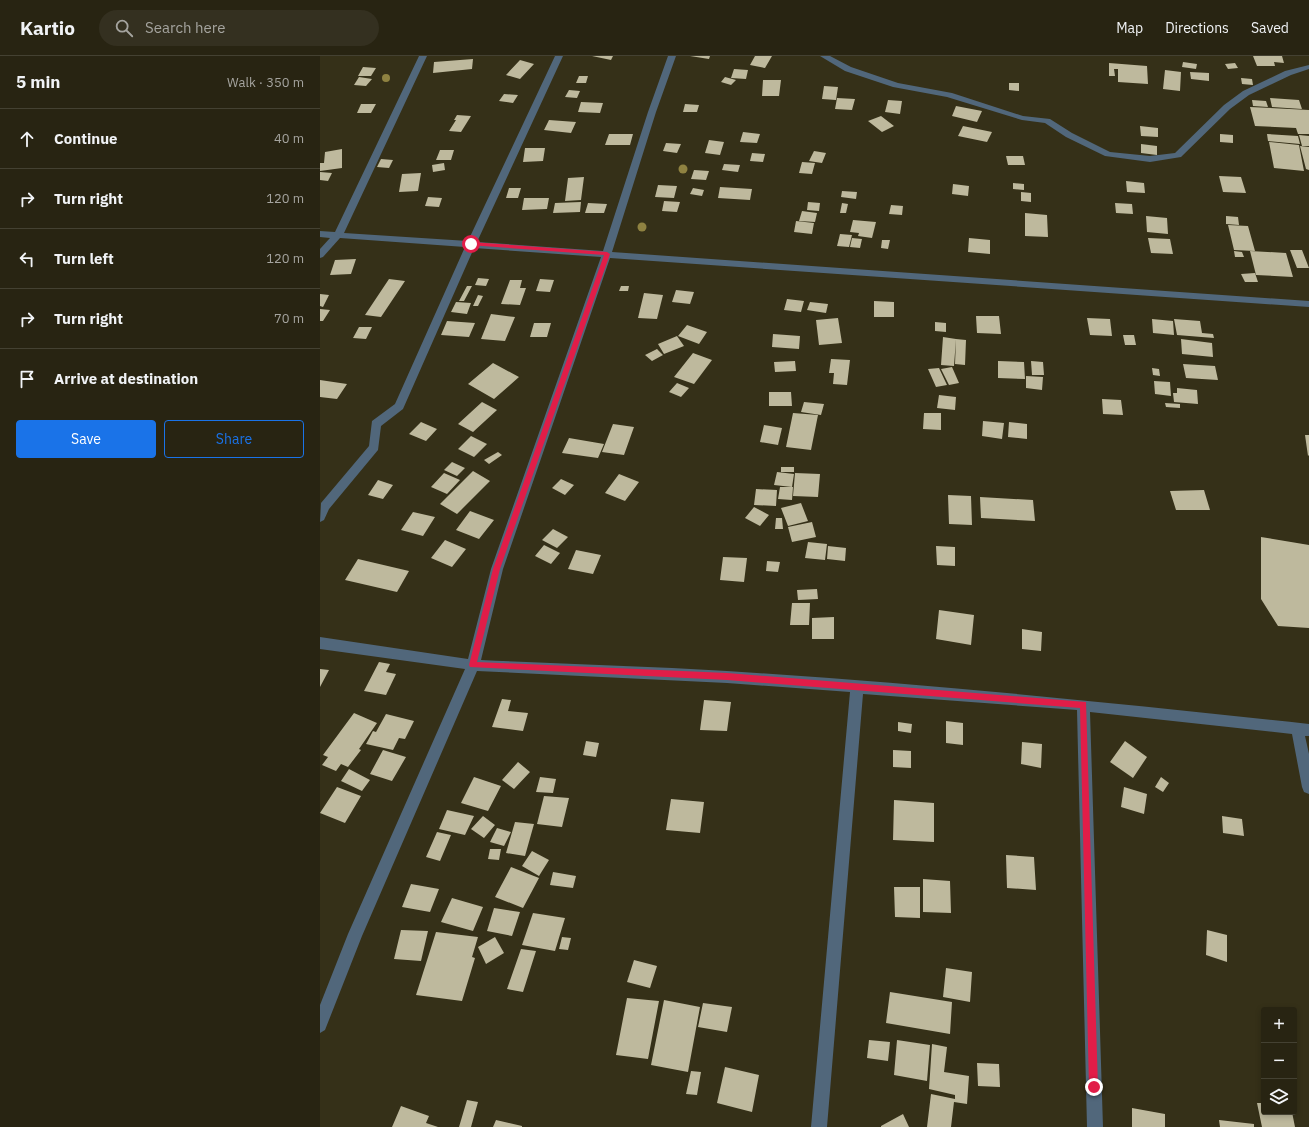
<!DOCTYPE html>
<meta charset="utf-8">
<style>
body{margin:0;font-family:"IBM Plex Sans",sans-serif;background:#343020;color:#f1f3f6}
.controls{position:absolute;right:12px;bottom:12px;display:grid;overflow:hidden;border-radius:4px;box-shadow:0 2px 6px #0003}
.controls button{width:36px;height:36px;display:grid;place-items:center;padding:0;border:0;border-bottom:1px solid #444132;background:#282412;color:#f1f3f6;font:20px sans-serif}
.stop{position:absolute;width:12px;height:12px;margin:-9px;border:3px solid #e11d48;border-radius:50%;background:#fff}
.stop.end{background:#e11d48;border-color:#fff;box-shadow:0 1px 4px #0008}
.list{margin:0;padding:0;list-style:none}
h2{display:flex;justify-content:space-between;align-items:center;height:52px;margin:0;padding:0 16px;font-size:17px}
h2 small{font-size:13px;font-weight:400;color:#a5a49f}
.list li{display:grid;grid-template-columns:26px 1fr auto;gap:12px;align-items:center;box-sizing:border-box;height:60px;padding:0 16px;border-top:1px solid #444132}
.list b{display:block;font-size:15px;white-space:nowrap}
.list em{font-size:13px;font-style:normal;color:#a5a49f}
.actions{display:flex;gap:8px;padding:12px 16px}
.actions a{flex:1;padding:9px 0;border:1px solid #1a73e8;border-radius:4px;text-align:center;font-size:14px;color:#1a73e8}
.actions .main{background:#1a73e8;color:#fff}
.icon{flex:none;width:22px;height:22px;fill:none;stroke:currentColor;stroke-width:2;stroke-linecap:round;stroke-linejoin:round}
.map{position:relative;flex:none;width:989px;height:1071px;overflow:hidden}
header{display:flex;align-items:center;gap:24px;box-sizing:border-box;height:56px;padding:0 20px;background:#282412;border-bottom:1px solid #444132}
header strong{font-size:19px}
nav{display:flex;gap:22px;margin-inline-start:auto;font-size:14px}
.search{width:280px;height:36px;background:#343020;display:flex;align-items:center;gap:10px;box-sizing:border-box;padding:0 14px;border-radius:22px;color:#a5a49f;font-size:15px}
main{display:flex}
aside{flex:1;background:#282412}
.map>svg:first-child{display:block}
.building{fill:#beb99d}
.lines{fill:none;stroke-linecap:round;stroke-linejoin:round}
.minor{fill:#51677b;fill-rule:evenodd}
.tree{fill:#8f8241}
.route{fill:#e11d48}
</style>
<header>
<strong>Kartio</strong>
<div class="search"><svg class="icon" aria-label="search" viewBox="0 0 24 24"><circle cx="10" cy="10" r="6"/><path d="M15 15l6 6"/></svg>Search here</div>
<nav><a>Map</a><a>Directions</a><a>Saved</a></nav>
</header>
<main>
<aside>
<h2>5 min<small>Walk · 350 m</small></h2>
<ul class="list">
<li><svg class="icon" aria-label="ahead" viewBox="0 0 24 24"><path d="M12 20V5M6 11l6-6 6 6"/></svg><div><b>Continue</b></div><em>40 m</em></li>
<li><svg class="icon" aria-label="right" viewBox="0 0 24 24"><path d="M7 20v-9h11M14 6l5 5-5 5"/></svg><div><b>Turn right</b></div><em>120 m</em></li>
<li><svg class="icon" aria-label="left" viewBox="0 0 24 24"><path d="M17 20v-9H6M10 6l-5 5 5 5"/></svg><div><b>Turn left</b></div><em>120 m</em></li>
<li><svg class="icon" aria-label="right" viewBox="0 0 24 24"><path d="M7 20v-9h11M14 6l5 5-5 5"/></svg><div><b>Turn right</b></div><em>70 m</em></li>
<li><svg class="icon" aria-label="arrive" viewBox="0 0 24 24"><path d="M6 21V4h12l-3 4 3 4H6"/></svg><div><b>Arrive at destination</b></div></li>
</ul>
<div class="actions"><a class="main">Save</a><a>Share</a></div>
</aside>
<div class="map">
<svg width="989" height="1071" viewBox="0 0 989 1071">
<rect width="100%" height="100%" fill="#353018"/>
<!-- building -->
<path class="building" d="M272 0H293L291 4Z
M370 0H390L389 3Z
M435 0H452L445 12 430 9Z
M933 0H962L964 7 954 6 955 10H937Z
M153 3 152 13 113 17 114 6Z
M200 4 214 8 200 23 186 19Z
M863 6 877 8 876 13 862 11Z
M789 7 827 10 828 28 798 26V13H794L795 20H789Z
M915 7 918 12 908 13 905 8Z
M43 11 56 12 51 20H38Z
M414 13 428 14 426 23 411 22Z
M845 14 861 16 860 35 843 33Z
M870 16 889 17V25L871 23Z
M259 20H268L266 27H256Z
M39 21 52 23 46 30 34 29Z
M405 21 416 24 411 29 401 26Z
M921 22 932 23 933 29 922 28Z
M443 24H461L459 40H442Z
M689 27H699V35L689 34Z
M504 30 518 31 516 44 502 43Z
M249 34 260 35 257 42 245 41Z
M184 38 198 39 193 47 179 45Z
M517 42 535 43 532 54 515 53Z
M950 42 979 44 982 53 952 51Z
M568 44 582 45 580 58 565 56Z
M932 44 946 45 948 51 933 50Z
M261 46 283 47 280 57 258 56Z
M41 48H56L51 57H37Z
M365 48 379 49 377 56H363Z
M636 50 662 55 657 66 632 60Z
M930 51 989 54V78H978L976 72 935 70Z
M137 59 151 60 141 76 129 75 136 64H134Z
M561 60 574 70 562 76 548 65Z
M229 64 256 66 251 77 224 74Z
M643 70 672 76 667 86 638 80Z
M820 70 838 72V81L821 80Z
M423 76 440 78 437 87 420 86Z
M289 78H313L310 89H285Z
M900 78 913 79V87L900 86Z
M947 78 978 80 980 88 948 85Z
M979 79 989 80V90H982Z
M389 84 404 86 400 99 385 97Z
M949 86 979 89 984 115 954 112Z
M346 87 361 88 357 97 343 95Z
M821 88 837 90V99L821 97Z
M980 90 989 91V114L986 113Z
M205 92H225L223 105 203 106Z
M22 93V112L0 115V107H4L5 96Z
M120 94H134L131 104H116Z
M494 95 506 97 502 107 489 105Z
M432 97 445 98 443 106 430 105Z
M686 100H703L705 109H688Z
M61 103 73 104 69 112 57 111Z
M482 106 495 107 492 118 479 117Z
M124 107 125 114 113 116 112 109Z
M404 108 420 109 418 116 402 114Z
M374 114 389 115 386 124 371 123Z
M0 116 12 117 8 125 0 124Z
M101 117 98 135 79 136 82 118Z
M899 120 921 121 926 137 903 136Z
M264 121 261 144 245 145 248 122Z
M806 125 824 127 825 137 807 136Z
M693 127 704 128V134L693 133Z
M633 128 649 130 648 140 632 138Z
M338 129 357 130 354 142 335 141Z
M400 131 432 133 430 144 398 142Z
M189 132H201L198 142H186Z
M373 132 384 134 382 140 370 138Z
M522 135 537 136 536 143 521 141Z
M701 136 711 137V146L701 145Z
M108 141 122 142 119 151 105 150Z
M204 142H229L227 153 202 154Z
M344 145 360 146 357 156 342 155Z
M261 146 260 156 233 157 235 147Z
M488 146 500 147 499 155 487 154Z
M268 147 287 148 284 157H265Z
M522 147 528 148 526 157H520Z
M795 147 812 148 813 158 796 157Z
M571 149 583 150 582 159 569 158Z
M482 155 497 157 495 166 479 165Z
M705 157 727 159 728 181 705 180Z
M826 160 847 162 848 178 827 176Z
M906 160 918 161 919 169 906 168Z
M533 164 556 166 552 182 538 180 539 177 530 176Z
M476 165 494 167 492 178 474 176Z
M908 169 928 170 935 195 914 194Z
M520 178 532 179 529 191 517 190Z
M532 182 542 183 540 192 530 191Z
M649 182 670 184V198L648 196Z
M828 182 850 183 853 198 831 197Z
M562 184H570L568 193 561 192Z
M970 194H982L989 212H977Z
M914 195 922 196 924 201H915Z
M930 195 966 197 973 221 936 219Z
M36 203 31 218 10 219 15 204Z
M935 217 938 226H925L921 218Z
M158 222 169 223 166 230 155 229Z
M69 223 85 225 61 261 45 259Z
M220 223 234 224 230 236 216 235Z
M190 224H202L200 232H206L200 249 181 248Z
M147 230H152L144 245H139Z
M301 230H309L308 235H299Z
M356 234 374 236 370 248 352 246Z
M324 237 343 239 337 263 318 262Z
M0 238 9 239 3 251 0 250Z
M158 239 163 240 158 250H153Z
M467 243 484 245 481 256 464 254Z
M554 245 574 246V261H554Z
M136 246 151 247 147 258 131 256Z
M490 246 508 248 506 257 487 254Z
M0 253 10 254 3 265H0Z
M171 258 195 261 185 285 161 283Z
M656 260H679L681 278 657 277Z
M518 262 522 287 499 289 496 264Z
M767 262 790 263 792 280 770 279Z
M832 263 853 265 854 279 833 277Z
M854 263 880 265 882 277 893 278 894 282 857 279Z
M127 265 155 267 149 281 121 279Z
M615 266 626 267V276L615 275Z
M214 267H231L227 281H210Z
M367 269 387 276 379 288 358 280Z
M39 271H52L46 283 33 282Z
M453 278 480 280 479 293 452 291Z
M803 279H814L816 289H805Z
M357 280 364 290 344 298 338 288Z
M623 281 636 283 634 310 621 309Z
M636 283 646 284 645 309 635 308Z
M861 283 892 287 893 301 862 298Z
M337 293 343 299 332 305 325 299Z
M373 297 392 304 374 328 354 321Z
M511 303 530 304 527 329 513 328 514 317H509Z
M475 305 476 315 455 316 454 306Z
M678 305 704 306 705 323 678 322Z
M711 305 723 306 724 319H712Z
M173 307 199 321 174 343 148 328Z
M863 308 895 310 898 324 866 322Z
M632 311 639 327 629 329 621 313Z
M619 312 627 329 616 331 608 313Z
M832 312 839 313 840 320 833 319Z
M706 320 723 321 722 334 706 332Z
M0 324 27 328 17 343 0 341Z
M834 325 850 326 851 340 835 338Z
M357 327 369 332 361 341 349 336Z
M857 332 877 334 878 348 854 346 853 337H857Z
M449 336H471L472 350H449Z
M619 339 636 341 635 354 617 352Z
M782 343 801 344 803 359 783 358Z
M162 346 177 354 153 376 138 368Z
M484 346 504 348 501 359 481 356Z
M845 347 860 348V352L846 351Z
M473 357 498 359 491 394 466 391Z
M604 357H621V374L603 373Z
M663 365 684 367 682 383 662 380Z
M101 366 117 373 106 385 89 378Z
M689 366 707 368V383L688 381Z
M293 368 314 371 304 399 282 396Z
M444 369 462 372 458 389 440 386Z
M985 379H989V399L988 400Z
M151 380 167 388 154 401 138 393Z
M249 382 284 388 278 402 242 397Z
M178 396 182 399 169 408 164 404Z
M132 406 145 412 137 420 124 414Z
M461 411H474V416H461Z
M153 415 170 425 137 458 120 448Z
M457 416 474 418 472 431 454 429Z
M124 417 140 424 127 438 111 431Z
M475 417 500 418 498 441 473 440Z
M299 418 319 426 305 445 285 437Z
M241 423 254 429 245 439 232 432Z
M58 424 73 429 63 443 48 439Z
M460 431H473L472 444 458 443Z
M436 433 457 434 456 450 434 449Z
M884 434 890 454H856L850 435Z
M628 439 651 440 652 469 629 468Z
M660 441 713 444 715 465 661 462Z
M481 447 488 465 468 470 461 452Z
M434 451 449 459 440 470 425 462Z
M150 455 174 464 159 483 136 474Z
M93 456 115 461 103 480 81 474Z
M456 462H462L463 473H455Z
M492 466 496 481 472 486 468 471Z
M233 473 248 481 237 492 222 484Z
M941 481 989 489V572L958 570 941 543Z
M125 484 146 493 132 511 111 502Z
M488 486 507 488 505 504 485 502Z
M224 489 240 497 231 508 215 500Z
M508 490 526 492 525 505 507 503Z
M616 490 635 491V510L617 509Z
M256 494 281 499 273 518 248 513Z
M403 501 427 502 424 526 400 524Z
M38 503 89 515 77 536 25 524Z
M447 505 460 506 458 516 446 515Z
M497 533 498 543 478 544 477 534Z
M472 547H490L489 569H470Z
M619 554 654 559 651 589 616 583Z
M514 561V583H492V562Z
M702 573 722 576 721 595 702 593Z
M59 606 70 608 66 616 76 618 66 639 44 635Z
M0 613 9 614 0 631Z
M182 643 191 644 188 655 208 657 203 675 172 671Z
M384 644 411 646 407 675 380 674Z
M34 657 57 667 39 693 41 694 28 711 21 708 16 715 2 709 8 701 3 699Z
M66 658 94 665 85 683 79 682 73 694 46 688 53 675 56 676Z
M626 665 643 667V689L626 687Z
M578 666 592 668 591 677 578 675Z
M266 685 279 687 276 701 263 699Z
M805 685 827 701 813 722 790 706Z
M702 686 722 688 721 712 701 708Z
M63 694 86 701 72 725 50 718Z
M573 694 591 695V712L573 711Z
M198 706 210 716 194 733 182 724Z
M29 713 50 724 42 735 21 725Z
M154 721 181 730 168 755 141 747Z
M220 721 236 723 233 737 216 736Z
M841 721 849 727 843 736 835 731Z
M17 731 41 740 25 767 0 757Z
M804 731 827 738 824 758 801 751Z
M224 740 249 742 242 771 217 768Z
M351 743 384 746 380 777 346 774Z
M574 744 614 747V786L573 784Z
M127 754 154 760 145 779 119 773Z
M163 760 175 769 164 782 151 773Z
M902 760 922 763 924 780 903 777Z
M195 766 214 768 205 800 186 797Z
M177 772 191 776 184 790 170 786Z
M117 776 131 779 120 805 106 801Z
M170 793H181L179 804 168 803Z
M212 795 229 804 219 820 202 810Z
M686 799 714 801 716 834 687 832Z
M191 811 219 822 203 852 175 841Z
M233 816 256 820 253 832 230 829Z
M603 823 630 825 631 857 603 856Z
M91 828 119 833 110 856 82 851Z
M574 831H600V862L575 861Z
M132 842 163 851 153 875 121 866Z
M174 852 200 856 192 880 167 875Z
M213 857 245 862 235 895 202 889Z
M81 874 108 875 101 905 74 903Z
M887 874 907 879V906L886 899Z
M116 876 158 881 152 901 155 902 142 945 96 939Z
M175 881 184 897 166 908 158 891Z
M242 881 251 882 248 894 239 893Z
M201 893 216 895 203 936 187 933Z
M314 904 337 910 330 932 307 926Z
M626 912 652 916 650 946 623 941Z
M570 936 632 946 630 978 566 967Z
M307 942 339 945 328 1003 296 999Z
M344 944 380 951 368 1016 331 1009Z
M383 947 412 951 407 976 378 971Z
M549 984 570 986 568 1005 547 1002Z
M577 984 610 989 607 1025 574 1019Z
M612 988 627 991 624 1016 649 1020 647 1048 634 1046 631 1071H607L611 1038 635 1043V1039L609 1033Z
M657 1007 679 1008 680 1031 658 1030Z
M405 1011 439 1019 432 1056 397 1047Z
M371 1015 381 1016 377 1039 366 1038Z
M147 1044 158 1046 151 1071H139Z
M937 1047H944V1056H972L975 1071H942Z
M81 1050 109 1060 106 1067 118 1071H72Z
M812 1052 845 1058V1071H812Z
M583 1058 589 1071H561V1070Z
M176 1064 202 1070V1071H173Z
M899 1064 934 1068V1071H900Z"/>
<g class="lines">
<!-- minor -->
<path class="minor" d="M99 0H107L24 177 148 185 235 0H243L157 186 283 195 328 56 348 0H356L336 56 292 196 989 245V251L290 202 183 513 161 604C243 608 325 610 407 615 601 627 796 647 989 668V680H985L989 698V738L984 736 982 731 972 678 770 656 783 1071H767L757 654 543 638 507 1071H491L530 636 407 627 157 615 42 880 5 974 0 977V949L28 878 145 613 0 593V581L148 603 171 513 281 201 154 192 83 353 61 370 58 394 9 453 4 464 0 466 1 447 49 390 52 365 75 348 145 191 20 182 3 201 0 202V193L10 182 0 181V175L15 176Z
M500 0H510L531 11 578 27 632 37 703 60 730 63 752 77 790 96 830 100 855 97 904 49 923 35 965 15 989 9V13L971 19 929 39 910 53 861 101 830 106 785 100 746 81 725 67 702 64 627 41 573 31 525 15Z"/>
</g>
<!-- trees -->
<g class="tree">
<circle cx="66" cy="22" r="4"/>
<circle cx="363" cy="113" r="4.5"/>
<circle cx="322" cy="171" r="4.5"/>
</g>
<!-- route -->
<path class="route" d="M151 186 287 196 290 198 180 513 157 606 407 617 766 646 778 1031 777 1034 774 1035 771 1034 769 1031 760 652 407 624 150 611 149 609 173 513 284 199 149 189V188Z"/>
</svg>
<div class="controls">
<button>+</button>
<button>−</button>
<button><svg class="icon" aria-label="layers" viewBox="0 0 24 24"><path d="M12 4l9 5-9 5-9-5zM3 14l9 5 9-5"/></svg></button>
</div>
<div class="stop" style="left:151px;top:188px"></div>
<div class="stop end" style="left:774px;top:1031px"></div>
</div>
</main>
